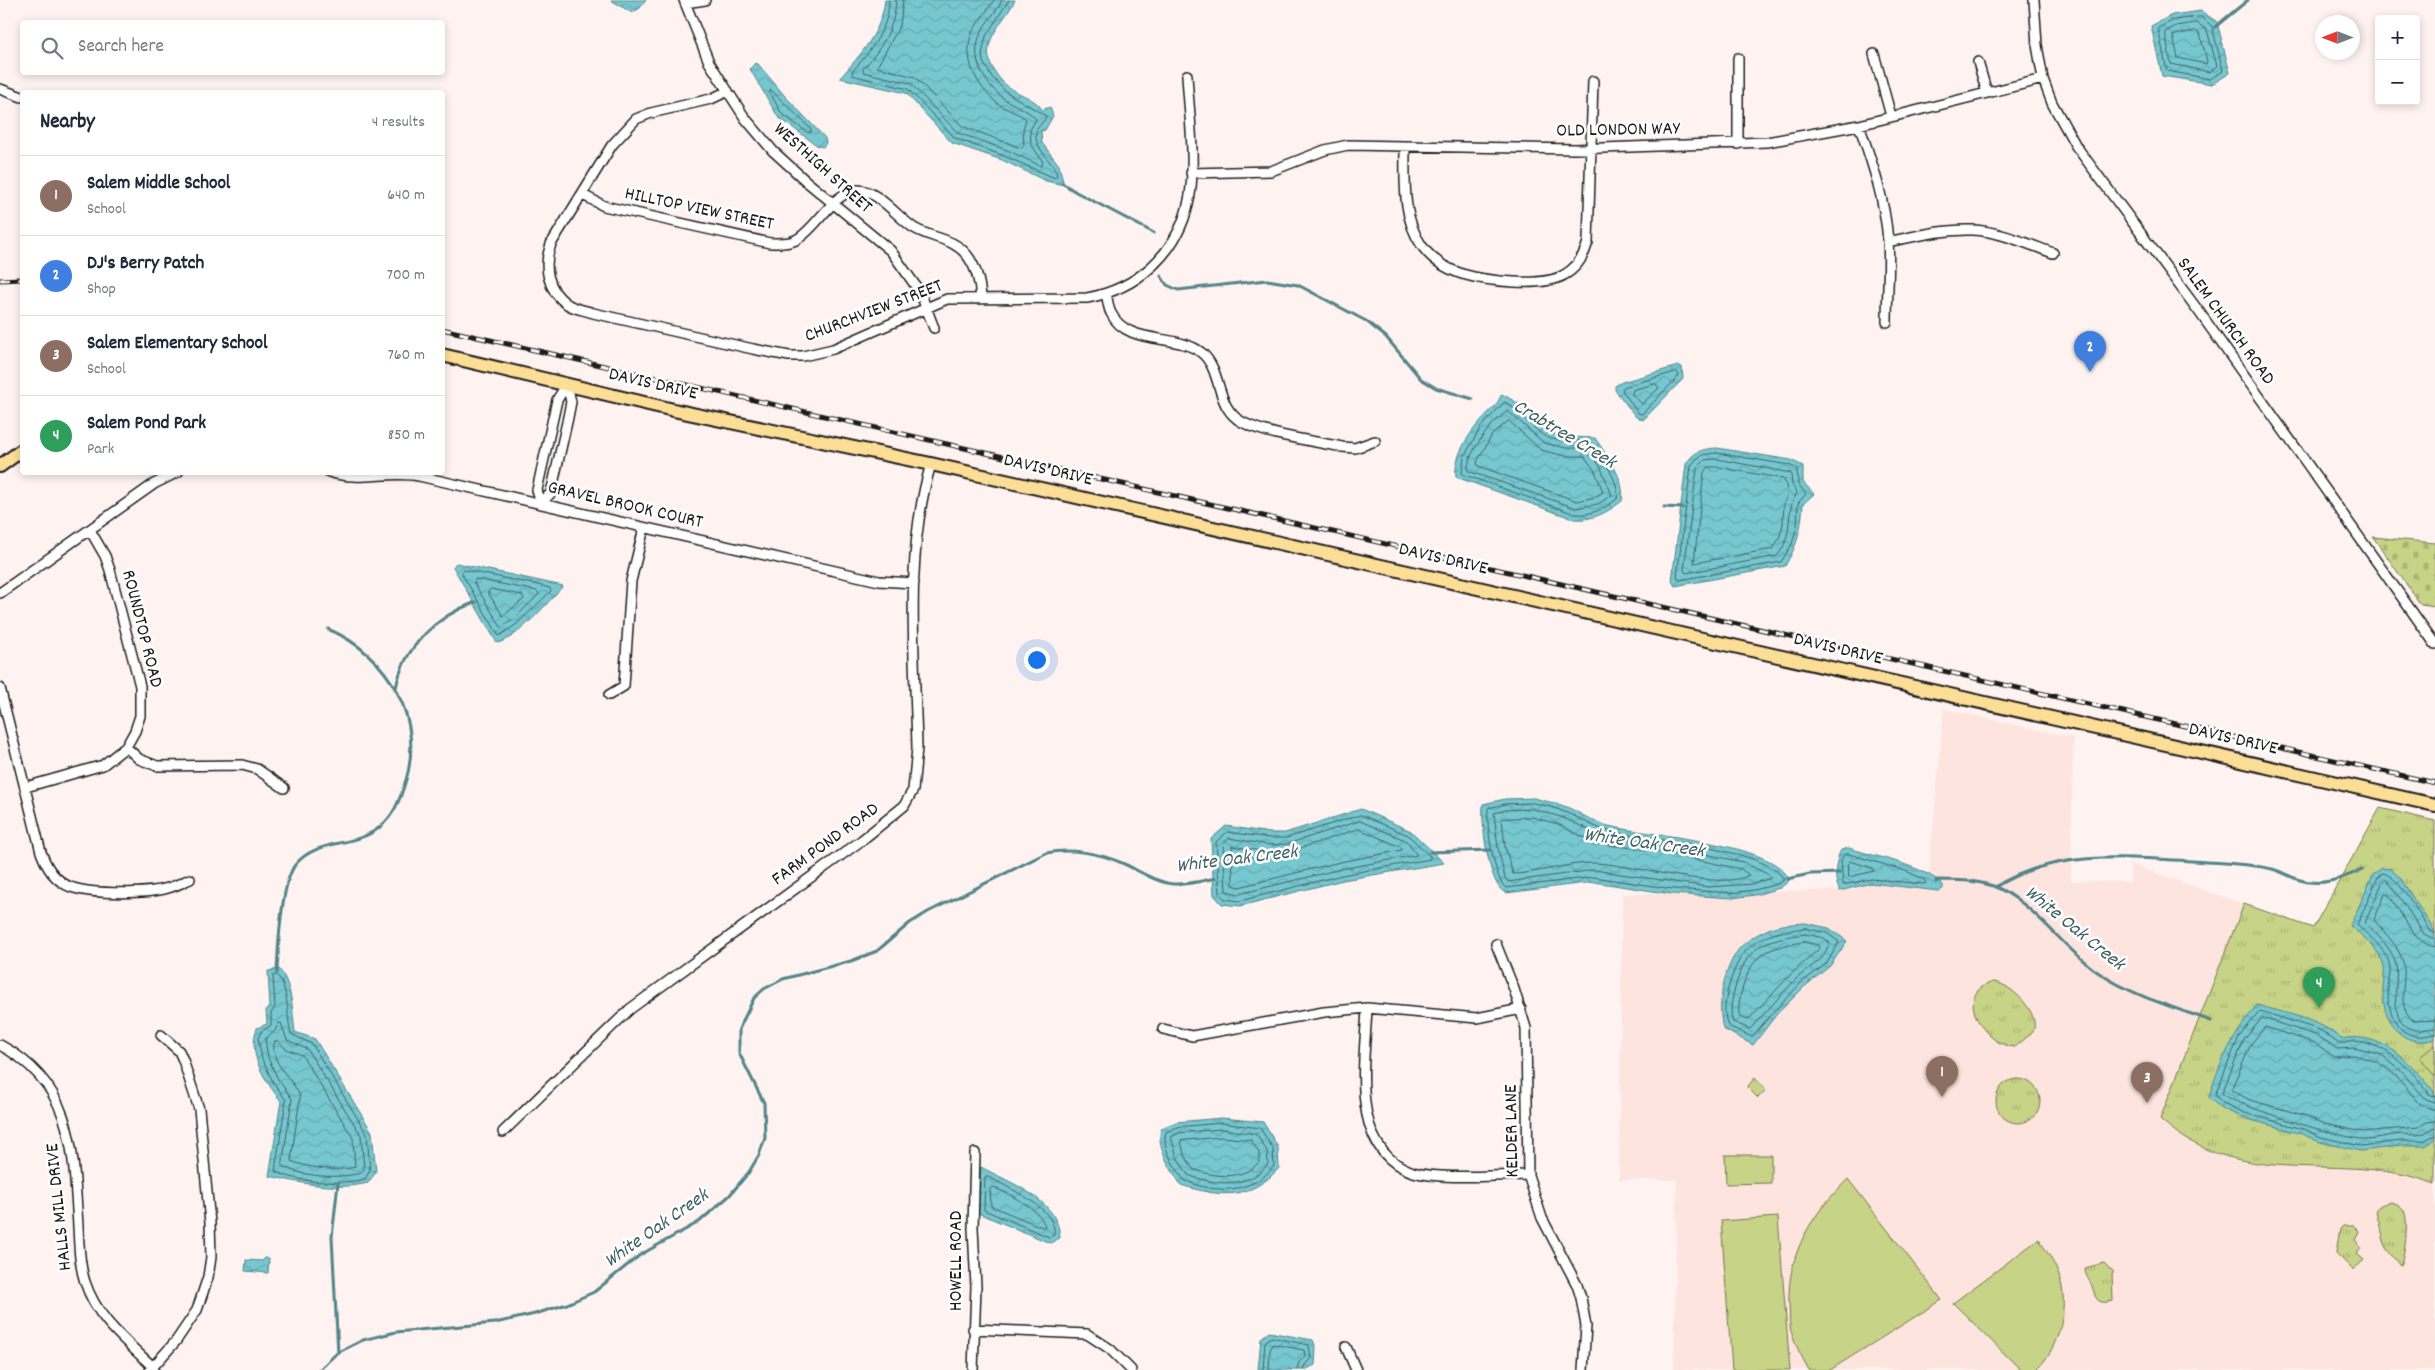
<!DOCTYPE html>
<meta charset="utf-8">
<style>
body{margin:0;font-family:Dekko,sans-serif;background:#f6f6f7;color:#1f2937}
.controls{position:absolute;right:15px;top:15px;display:grid;overflow:hidden;border-radius:5px;box-shadow:0 2px 8px #0003}
.controls button{width:45px;height:45px;display:grid;place-items:center;padding:0;border:0;border-bottom:1px solid #e0e1e3;background:#fff;color:#1f2937;font:25px sans-serif}
.compass{position:absolute;left:2315px;top:15px;width:45px;height:45px;border-radius:50%;background:#fff;box-shadow:0 2px 8px #0003;rotate:270deg}
.you{position:absolute;left:1036px;top:659px;width:18px;height:18px;margin:-12px;border:4px solid #fff;border-radius:50%;background:#1a73e8;box-shadow:0 0 0 8px #1a73e833}
.badge{display:grid;place-items:center;width:32px;height:32px;border-radius:50%;background:#1a73e8;color:#fff;font-size:16px;font-weight:700}
.pin{position:absolute;translate:-50% -41px;filter:drop-shadow(0 1px 2px #0008)}
.pin::after{content:'';position:absolute;top:26px;width:18px;height:15px;background:inherit;clip-path:polygon(0 0,100% 0,50% 100%)}
.list{margin:0;padding:0;list-style:none}
h2{display:flex;justify-content:space-between;align-items:center;height:65px;margin:0;padding:0 20px;font-size:21px}
h2 small{font-size:16px;font-weight:400;color:#747a83}
.list li{display:grid;grid-template-columns:32px 1fr auto;gap:15px;align-items:center;box-sizing:border-box;height:80px;padding:0 20px;border-top:1px solid #e0e1e3}
.list b{display:block;font-size:19px;white-space:nowrap}
.list p{margin:0;font-size:16px;white-space:nowrap;color:#747a83}
.list em{font-size:16px;font-style:normal;color:#747a83}
.icon{flex:none;width:28px;height:28px;fill:none;stroke:currentColor;stroke-width:2;stroke-linecap:round;stroke-linejoin:round}
.map{position:relative;flex:none;width:2435px;height:1370px;overflow:hidden}
.search{position:absolute;background:#fff;box-shadow:0 2px 8px #0003;left:20px;top:20px;width:425px;height:55px;display:flex;align-items:center;gap:12px;box-sizing:border-box;padding:0 18px;border-radius:5px;color:#747a83;font-size:19px}
.panel{position:absolute;background:#fff;box-shadow:0 2px 8px #0003;left:20px;top:90px;width:425px;height:385px;border-radius:5px}
.map>svg:first-child{display:block}
.built{fill:#fde4de}
.grass{fill:url(#grass-tufts);stroke:#727851}
.cemetery{fill:url(#cemetery-stones);stroke:#727851}
.garden{fill:#c7d386;stroke:#727851}
.water{fill:url(#water-waves);stroke:#528388}
.lines{fill:none;stroke-linecap:round;stroke-linejoin:round}
.shore{stroke:#406064;stroke-width:1}
.stream{stroke:#528388;stroke-width:3}
.street-casing{stroke:#1c1c1c;stroke-width:12}
.primary-casing{stroke:#1c1c1c;stroke-width:16}
.street{stroke:#fff;stroke-width:9}
.primary{stroke:#fdde96;stroke-width:12}
.rail-casing{stroke:#1c1c1c;stroke-width:5}
.rail{stroke:#fff;stroke-width:3;stroke-dasharray:9;stroke-linecap:butt}
.labels{text-anchor:middle;dominant-baseline:central;stroke-width:5;stroke-linejoin:round;paint-order:stroke}
.street-label{font-size:19px;fill:#1c1c1c;stroke:#fff}
.water-label{font-size:20px;font-style:italic;fill:#406064;stroke:#fff}
</style>
<div class="map">
<svg width="2435" height="1370" viewBox="0 0 2435 1370">
<defs>
<pattern id="grass-tufts" width="24" height="20" patternUnits="userSpaceOnUse" patternTransform="scale(1.25)"><rect width="24" height="20" fill="#c7d386"/><path d="M3 7l-1-3M5 7V3M7 7l1-3M15 17l-1-3M17 17v-4M19 17l1-3" fill="none" stroke="#aab573"/></pattern>
<pattern id="cemetery-stones" width="16" height="16" patternUnits="userSpaceOnUse" patternTransform="scale(1.25)"><rect width="16" height="16" fill="#c7d386"/><path d="M2 7V4a2 2 0 0 1 4 0v3zM10 15v-3a2 2 0 0 1 4 0v3z" fill="#aab573"/></pattern>
<pattern id="water-waves" width="16" height="10" patternUnits="userSpaceOnUse" patternTransform="scale(1.25)"><rect width="16" height="10" fill="#76c7d0"/><path d="M0 5q4-4 8 0t8 0" fill="none" stroke="#66aab2"/></pattern>
</defs>
<rect width="100%" height="100%" fill="#fef3f0"/>
<filter id="ink" filterUnits="userSpaceOnUse"><feTurbulence type="fractalNoise" baseFrequency=".02" numOctaves="2"/><feDisplacementMap in="SourceGraphic" scale="10" xChannelSelector="R" yChannelSelector="G"/><feConvolveMatrix kernelMatrix="1 2 1 2 8 2 1 2 1" color-interpolation-filters="sRGB"/></filter>
<g filter="url(#ink)">
<!-- built -->
<path class="built" d="M1944 709 2073 738 2071 881 2130 882V864L2244 904 2160 1119 2198 1147 2233 1160 2257 1164 2379 1169 2435 1184V1370H1674L1677 1180H1619L1622 894 1856 890 1857 869 1929 873Z"/>
<!-- grass -->
<path class="grass" d="M2380 808 2435 821V1184C2339 1147 2243 1195 2160 1119L2244 904 2313 928Z
M1994 982C2011 984 2041 1013 2033 1032L2015 1047C1985 1047 1950 992 1994 982Z
M1996 1101a22 22 0 1 1 44 0a22 22 0 1 1-44 0Z
M2391 1202C2397 1204 2401 1205 2404 1211 2409 1220 2405 1257 2400 1266L2386 1248 2376 1212C2378 1204 2383 1204 2391 1202Z
M2343 1226H2354L2359 1231 2355 1239 2361 1248 2357 1254 2364 1260 2353 1270 2336 1253 2340 1229Z
M2104 1263 2112 1271 2113 1301C2096 1305 2096 1299 2092 1286 2089 1279 2085 1276 2085 1268Z"/>
<!-- cemetery -->
<path class="cemetery" d="M2373 537 2435 543V607L2421 605Z"/>
<!-- garden -->
<path class="garden" d="M2435 1045V1077L2420 1057Z
M1755 1078 1766 1090 1758 1098 1747 1087Z
M1725 1155H1771V1183L1726 1184Z
M1848 1179 1942 1300 1830 1370H1809C1802 1357 1793 1342 1790 1327 1789 1320 1790 1312 1789 1304 1787 1253 1812 1214 1848 1179Z
M1778 1217 1790 1370H1732L1721 1221Z
M2039 1239C2046 1251 2055 1263 2059 1276 2070 1306 2059 1349 2036 1370H2021L1953 1303Z"/>
<!-- water -->
<path class="water" d="M611 0H646L640 8 632 13Z
M885 0H1015C1003 25 976 43 995 72 1000 80 1008 88 1017 92 1026 97 1038 101 1042 110L1050 107 1053 116 1045 130 1041 131 1042 143 1059 165 1064 185 1046 181 1002 160 952 143 906 93 840 78C861 54 881 33 885 0Z
M2201 11 2217 22 2230 73 2212 84 2162 76 2151 26 2172 15Z
M755 63 758 64 784 95 825 138 826 143 823 147 818 146 778 117 750 69Z
M1678 366 1682 367 1683 379 1643 420 1636 417 1615 390V386L1622 382Z
M1502 394 1521 405 1548 432 1567 437 1595 438C1607 456 1626 479 1622 501 1608 512 1592 521 1574 519L1456 477C1453 451 1477 423 1494 407 1498 404 1499 398 1502 394Z
M1717 448 1791 460 1803 466V482L1814 494 1803 504C1801 530 1798 544 1785 566L1675 586 1672 581 1686 464C1694 451 1702 449 1717 448Z
M456 563 563 586C548 602 518 639 497 643L453 567Z
M1534 798C1544 801 1557 803 1567 807 1580 813 1591 821 1605 825 1639 835 1780 842 1789 881L1780 888 1755 895 1732 898 1672 894 1594 882 1506 893C1488 887 1481 821 1483 804L1505 799Z
M1361 809 1411 831 1444 863 1343 880 1240 906 1222 904 1214 895 1211 839 1226 826 1270 833H1285Z
M1849 848C1876 857 1923 865 1943 885V889L1938 891 1871 883 1840 891C1833 880 1835 861 1841 850Z
M2382 868 2391 869 2401 879 2435 932V1039C2404 1049 2384 1024 2383 995 2382 983 2387 971 2382 960 2375 946 2363 936 2350 926L2373 875Z
M1805 923 1829 928 1847 941 1830 966 1804 987 1776 1015 1753 1045 1723 1029C1717 1004 1723 970 1739 949 1746 940 1761 932 1771 928 1781 924 1794 924 1805 923Z
M279 969C293 986 292 1010 295 1032L315 1039 372 1132 376 1172 368 1183C334 1191 302 1183 269 1176L281 1101C265 1081 247 1054 257 1028L267 1024 266 1010 270 1007 268 971Z
M2257 1005C2284 1013 2320 1019 2341 1039 2374 1032 2400 1052 2421 1076 2426 1082 2433 1088 2435 1095 2435 1108 2435 1125 2435 1138L2426 1146H2401L2361 1151 2320 1142 2302 1134 2244 1118 2221 1108 2209 1098C2218 1063 2235 1033 2257 1005Z
M1222 1118 1263 1122 1278 1147 1279 1168C1250 1201 1219 1197 1181 1185 1170 1167 1156 1149 1161 1128L1176 1122Z
M981 1167C1010 1183 1059 1199 1060 1238L1050 1243 978 1213Z
M265 1258H269L268 1273 245 1271 246 1260 262 1261Z
M1269 1332 1313 1340 1316 1348 1315 1365 1305 1370H1258L1261 1338Z"/>
<g class="lines">
<!-- shore -->
<path class="shore" d="M889 0C889 30 870 51 852 72V75L908 89 955 138 1004 156 1055 178 1057 175C1053 160 1034 150 1036 132 1037 126 1045 122 1046 116L1006 92 992 77 983 62 982 54 986 36 1009 0
M896 0C895 28 881 49 863 69V72L910 83 958 133 1007 150 1041 166 1043 162 1031 144 1030 130 1036 119C1026 108 1014 106 1003 98 983 82 969 57 981 33 986 21 997 12 1002 0
M903 0 900 25 877 67 915 77 962 126 1021 148 1024 146 1023 130 1026 119C1017 112 1007 110 998 104 976 86 960 56 974 29 980 19 988 10 994 0
M2201 17 2212 26 2223 71 2210 79 2167 71 2158 28 2174 20Z
M2197 23 2207 30 2217 66 2210 72 2171 64 2165 32 2176 26Z
M2196 31 2200 34 2207 61 2206 64 2178 58 2173 36Z
M771 90 811 129V132L808 133 782 114 770 93Z
M1676 372 1679 374 1678 377 1642 414 1638 413 1622 390 1624 387Z
M1656 384 1659 388 1642 404 1632 394 1633 390Z
M1505 402C1520 410 1536 433 1548 438 1564 443 1579 438 1591 443 1601 455 1621 483 1617 499 1605 508 1591 516 1575 514L1462 474 1464 457 1481 427Z
M1508 411 1544 443 1566 448H1588L1601 468 1612 495 1598 504 1576 508 1468 471C1466 453 1494 419 1508 411Z
M1509 421 1541 450 1565 456H1584L1595 471 1603 492 1595 497 1577 501 1478 466 1477 462 1492 435Z
M1717 453 1789 465 1797 469 1798 484 1806 494 1798 503 1797 526 1792 544 1781 562 1679 580 1677 577 1691 466C1698 455 1704 454 1717 453Z
M1717 459 1791 473 1792 485 1797 493C1784 512 1795 535 1777 556L1686 573 1684 570 1697 468 1705 460Z
M1708 467H1717L1784 479 1788 493 1784 503 1783 524 1779 539 1773 549 1694 563 1704 472Z
M464 570 538 585 550 588 551 591 517 624 499 636 462 574Z
M476 579 537 591 539 594 513 620 501 627 474 583Z
M491 589 522 595 524 599 503 616 488 593Z
M1533 803C1543 805 1553 807 1562 811 1577 816 1589 825 1604 830 1636 839 1771 848 1784 880L1778 884 1754 890 1732 893 1673 889 1594 877 1506 888C1494 881 1486 822 1488 808L1505 804Z
M1533 809 1561 817 1603 836 1656 844 1743 862 1769 875 1771 878 1753 884 1708 887 1594 870 1508 882 1505 878 1498 848 1494 813 1506 810Z
M1361 815 1408 835 1430 856V859L1342 875 1240 901 1225 899 1220 894 1216 842 1227 832 1270 838H1286Z
M1532 817 1558 824 1581 836 1603 844 1655 851 1741 869 1749 875C1723 892 1627 863 1593 863 1566 863 1540 873 1513 874L1505 847 1502 819Z
M1360 821 1405 840 1417 855 1341 869 1239 894 1226 891 1223 845 1229 838 1269 845 1287 844Z
M1359 829 1401 847 1402 850 1340 862 1239 887 1233 885 1232 846 1268 852H1288Z
M1849 854 1906 871 1925 880 1926 883 1923 884 1871 879 1843 885 1841 860 1844 855Z
M1849 861 1873 868 1874 871 1849 877Z
M1805 928 1827 933 1839 942 1827 963 1801 983 1773 1012 1752 1037 1728 1026C1723 1014 1725 1001 1728 989 1741 942 1759 934 1805 928Z
M2435 933 2429 930C2421 917 2398 875 2383 873L2378 877 2357 925C2370 937 2387 949 2390 967 2391 976 2387 986 2388 995 2389 1012 2396 1033 2416 1036 2422 1037 2429 1035 2435 1034
M1805 934 1824 938 1830 943 1822 958 1796 979 1750 1029 1733 1022C1729 1011 1732 999 1735 988 1746 946 1764 939 1805 934Z
M2435 939 2424 934 2392 886 2386 880 2383 881 2365 923C2377 935 2393 948 2396 966 2399 986 2386 1024 2416 1030 2422 1031 2429 1028 2435 1028
M1804 942 1819 945 1820 948 1791 974 1748 1020 1740 1017C1737 1009 1740 998 1742 990 1752 953 1768 947 1804 942Z
M2435 947C2416 946 2400 910 2389 895L2385 894 2374 920C2385 933 2398 945 2403 962 2408 984 2394 1004 2414 1021L2435 1020
M277 975C290 990 286 1016 291 1034L312 1044 367 1134 370 1170 365 1179C340 1185 298 1183 275 1171L286 1100 273 1082 262 1059 258 1038 261 1032 271 1025V1013L275 1007 273 976Z
M281 1023 287 1040 307 1049 361 1135 364 1169 361 1173C338 1179 303 1177 282 1166L292 1099 278 1079 268 1058 265 1039 275 1031 278 1024Z
M275 1041H278L286 1049 302 1055 353 1138 355 1167C337 1172 308 1168 291 1161L300 1097C295 1080 267 1062 275 1041Z
M2435 1096 2430 1095C2413 1070 2386 1043 2355 1041 2349 1041 2344 1044 2339 1044L2320 1030 2260 1011 2239 1037 2215 1095 2223 1103 2245 1113 2303 1129 2321 1137 2361 1146 2401 1141H2423L2435 1135
M2435 1102 2426 1099 2401 1071 2382 1055 2354 1048 2337 1049 2318 1036 2262 1018 2244 1040 2222 1093C2230 1104 2347 1140 2364 1139 2376 1139 2389 1135 2402 1134 2408 1134 2416 1136 2421 1134 2427 1133 2429 1129 2435 1128
M2435 1110 2421 1105 2396 1076 2378 1062 2354 1055 2334 1057 2315 1043 2265 1027 2251 1044 2231 1090 2250 1100 2307 1116 2325 1124 2362 1132 2419 1127 2427 1122 2435 1121
M1222 1123 1260 1128 1273 1149 1274 1166C1252 1194 1214 1194 1184 1180 1175 1167 1161 1148 1166 1132L1178 1127Z
M1222 1129 1256 1134 1267 1151 1268 1164C1249 1189 1214 1185 1188 1175L1177 1157 1171 1137 1179 1133Z
M1222 1137 1251 1140 1259 1153V1162C1243 1181 1214 1177 1193 1169L1184 1154 1181 1141Z
M988 1177C1007 1187 1059 1209 1054 1235L1049 1237 984 1210 985 1178Z
M993 1187C1008 1194 1042 1209 1045 1227H1042L991 1206 990 1189Z
M1263 1370 1265 1342 1271 1337 1309 1345 1311 1358 1305 1365 1303 1370
M1269 1370 1270 1350 1273 1344 1304 1350 1305 1356 1299 1362 1297 1370"/>
<!-- stream -->
<path class="stream" d="M2215 27 2248 0
M1062 183 1076 192 1154 233
M1161 276 1167 285 1178 290 1267 280 1298 285 1366 321 1386 337 1421 379 1436 388 1473 399
M1664 507 1683 508
M396 688C404 646 437 616 476 602
M1430 852 1491 850
M1787 879 1810 874 1840 873
M1936 882V880C1954 880 1976 880 1993 886 2033 901 2063 949 2099 973 2133 996 2173 1007 2211 1021
M1995 887C2053 850 2126 857 2192 861 2218 863 2246 863 2272 869 2281 871 2290 877 2300 880 2322 887 2342 878 2362 870
M277 973C278 948 281 884 295 865 316 838 355 848 380 827 393 816 399 802 404 786 427 721 389 655 328 629
M338 1353 332 1237 338 1183
M319 1370 337 1353 363 1340 396 1332 495 1323 535 1314 567 1304 594 1292 640 1255 699 1222 729 1196 749 1172 759 1155 765 1138 764 1103 739 1053V1029L754 998 764 989 783 979 851 961 877 951 910 923 928 912 1046 853C1071 848 1099 853 1122 863 1138 870 1155 882 1173 884 1187 885 1202 881 1215 878"/>
<!-- street casing -->
<g class="street-casing">
<path id="street" d="M684 0 709 62 745 118 773 151 806 181 891 251 920 292 934 328
M2034 0 2037 45 2043 79 2052 103 2076 146 2200 313 2435 644
M685 3 705 0
M1874 54 1891 116
M1978 62 1987 93
M0 89 22 97
M728 91 711 99 651 113 636 119 612 145 551 244C543 266 547 290 567 304 574 309 585 310 593 313L753 349 789 356H803L833 349 947 299 1087 298C1137 289 1176 254 1188 205 1197 169 1189 113 1187 75
M1859 125C1872 162 1885 200 1888 241 1890 267 1887 295 1887 322
M1738 144V58
M1405 147C1405 180 1402 218 1422 246 1432 260 1447 269 1462 274 1486 281 1542 288 1564 275 1577 268 1584 256 1588 242L1593 81
M1191 173 1271 171 1325 150 1348 145 1575 149 1767 142 1859 125 2043 79
M583 195 604 206 770 243C780 243 791 244 799 238 817 227 835 191 857 190 877 189 898 218 914 228 932 239 952 237 967 255 977 268 980 282 981 298
M1888 242C1916 236 1943 229 1972 230 1999 231 2028 244 2053 253
M1106 294C1108 300 1108 308 1111 313 1127 347 1178 332 1203 354 1223 373 1215 407 1242 422 1266 435 1314 441 1342 447L1355 448 1375 441
M567 384 571 402 567 422 551 493 541 503 537 490 557 400Z
M329 472C359 482 389 470 419 476L879 581 914 583
M0 593 154 484 178 472
M0 688 41 852C46 865 51 875 63 883 80 896 147 894 168 888 176 886 183 882 190 879
M609 695 624 686 631 581 644 528
M126 747 139 759 157 766 242 765 257 769 284 788
M26 787 103 765 126 747 135 731 140 716V686L110 570 105 556 90 530
M1496 944 1514 989 1526 1028 1528 1175 1542 1218 1577 1285 1581 1298 1586 1326 1583 1370
M1521 1009 1477 1018 1367 1008C1365 1060 1348 1151 1413 1172 1440 1180 1498 1175 1528 1175
M1163 1029 1192 1036 1324 1012 1367 1008
M0 1045C75 1085 73 1152 78 1226 79 1244 79 1264 85 1282 97 1319 125 1340 153 1367
M503 1132 630 1009 862 840 904 806 913 790 917 748C915 654 904 555 931 464
M973 1329 1087 1334 1110 1349 1131 1370
M1346 1347 1356 1370
M150 1370 176 1341 197 1310 208 1277 211 1257 210 1223 199 1109 183 1060 179 1051 161 1035
M973 1370 976 1287 973 1228 975 1153"/>
</g>
<!-- primary casing -->
<g class="primary-casing">
<path id="primary" d="M442 355 678 411 931 464 2435 805
M0 466 22 450"/>
</g>
<!-- street -->
<use href="#street" class="street"/>
<!-- primary -->
<use href="#primary" class="primary"/>
<!-- rail casing -->
<g class="rail-casing">
<path id="rail" d="M0 280 22 279
M442 329 2435 783"/>
</g>
<!-- rail -->
<use href="#rail" class="rail"/>
</g>
</g>
<g class="labels">
<!-- street labels -->
<g class="street-label">
<text transform="translate(1618 131) rotate(-1)">OLD LONDON WAY</text>
<text transform="translate(822 169) rotate(42)">WESTHIGH STREET</text>
<text transform="translate(699 210) rotate(12)">HILLTOP VIEW STREET</text>
<text transform="translate(874 312) rotate(-21)">CHURCHVIEW STREET</text>
<text transform="translate(2225 322) rotate(54)">SALEM CHURCH ROAD</text>
<text transform="translate(653 385) rotate(13)">DAVIS DRIVE</text>
<text transform="translate(1048 471) rotate(13)">DAVIS DRIVE</text>
<text transform="translate(625 506) rotate(13)">GRAVEL BROOK COURT</text>
<text transform="translate(1443 560) rotate(13)">DAVIS DRIVE</text>
<text transform="translate(141 629) rotate(76)">ROUNDTOP ROAD</text>
<text transform="translate(1838 650) rotate(13)">DAVIS DRIVE</text>
<text transform="translate(2233 740) rotate(13)">DAVIS DRIVE</text>
<text transform="translate(826 845) rotate(-36)">FARM POND ROAD</text>
<text transform="translate(1513 1131) rotate(-91)">KELDER LANE</text>
<text transform="translate(60 1207) rotate(-96)">HALLS MILL DRIVE</text>
<text transform="translate(957 1261) rotate(-90)">HOWELL ROAD</text>
</g>
<!-- water labels -->
<g class="water-label">
<text transform="translate(1564 435) rotate(31)">Crabtree Creek</text>
<text transform="translate(1644 844) rotate(8)">White Oak Creek</text>
<text transform="translate(1237 860) rotate(-7)">White Oak Creek</text>
<text transform="translate(2074 929) rotate(39)">White Oak Creek</text>
<text transform="translate(657 1229) rotate(-35)">White Oak Creek</text>
</g>
</g>
</svg>
<div class="controls">
<button>+</button>
<button>−</button>
</div>
<svg class="compass" viewBox="-18 -18 36 36"><path d="M0-13l5 13h-10z" fill="#e53935"/><path d="M0 13l5-13h-10z" fill="#747a83"/></svg>
<div class="you"></div>
<div class="pin badge" style="left:1942px;top:1097px;background:#8d6e63">1</div>
<div class="pin badge" style="left:2090px;top:372px;background:#3f7fe0">2</div>
<div class="pin badge" style="left:2147px;top:1103px;background:#8d6e63">3</div>
<div class="pin badge" style="left:2319px;top:1008px;background:#2e9e5b">4</div>
<div class="search"><svg class="icon" aria-label="search" viewBox="0 0 24 24"><circle cx="10" cy="10" r="6"/><path d="M15 15l6 6"/></svg>Search here</div>
<section class="panel">
<h2>Nearby<small>4 results</small></h2>
<ul class="list">
<li><span class="badge" style="background:#8d6e63">1</span><div><b>Salem Middle School</b><p>School</p></div><em>640 m</em></li>
<li><span class="badge" style="background:#3f7fe0">2</span><div><b>DJ's Berry Patch</b><p>Shop</p></div><em>700 m</em></li>
<li><span class="badge" style="background:#8d6e63">3</span><div><b>Salem Elementary School</b><p>School</p></div><em>760 m</em></li>
<li><span class="badge" style="background:#2e9e5b">4</span><div><b>Salem Pond Park</b><p>Park</p></div><em>850 m</em></li>
</ul>
</section>
</div>
